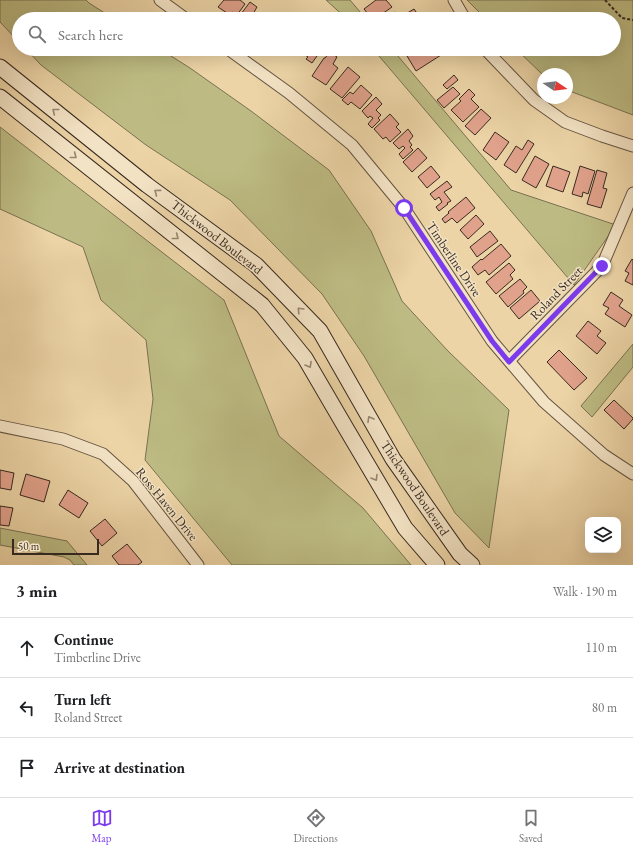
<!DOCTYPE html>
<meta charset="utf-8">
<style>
body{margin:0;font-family:"EB Garamond",serif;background:#f2f2f2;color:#202124}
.controls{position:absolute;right:12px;bottom:12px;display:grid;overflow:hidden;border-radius:8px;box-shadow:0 4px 16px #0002}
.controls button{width:36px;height:36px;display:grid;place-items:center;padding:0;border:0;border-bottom:1px solid #e0e0e0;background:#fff;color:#202124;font:20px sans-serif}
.compass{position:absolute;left:537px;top:68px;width:36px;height:36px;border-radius:50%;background:#fff;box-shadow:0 4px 16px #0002;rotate:103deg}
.scale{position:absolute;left:12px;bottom:10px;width:87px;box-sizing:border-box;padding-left:4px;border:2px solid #382a20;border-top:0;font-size:11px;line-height:14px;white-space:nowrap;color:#382a20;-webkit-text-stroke:3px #f3e3c5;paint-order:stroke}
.stop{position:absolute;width:12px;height:12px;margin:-9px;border:3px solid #7c3aed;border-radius:50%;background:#fff}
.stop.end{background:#7c3aed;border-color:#fff;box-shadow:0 1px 4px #0008}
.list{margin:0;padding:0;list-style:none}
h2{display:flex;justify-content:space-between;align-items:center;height:52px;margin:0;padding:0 16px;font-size:17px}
h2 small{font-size:13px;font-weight:400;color:#757577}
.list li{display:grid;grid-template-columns:26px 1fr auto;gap:12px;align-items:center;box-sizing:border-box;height:60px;padding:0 16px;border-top:1px solid #e0e0e0}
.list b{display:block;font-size:15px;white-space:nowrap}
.list p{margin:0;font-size:13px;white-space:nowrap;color:#757577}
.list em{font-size:13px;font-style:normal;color:#757577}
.icon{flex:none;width:22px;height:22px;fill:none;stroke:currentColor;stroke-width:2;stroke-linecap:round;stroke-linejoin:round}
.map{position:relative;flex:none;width:633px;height:565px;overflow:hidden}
.search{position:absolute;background:#fff;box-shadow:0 4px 16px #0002;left:12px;right:12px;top:12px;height:44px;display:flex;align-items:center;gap:10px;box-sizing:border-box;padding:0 14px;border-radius:22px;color:#757577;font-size:15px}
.sheet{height:232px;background:#fff}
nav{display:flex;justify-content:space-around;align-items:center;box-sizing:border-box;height:56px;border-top:1px solid #e0e0e0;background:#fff;font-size:11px;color:#757577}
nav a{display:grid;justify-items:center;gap:2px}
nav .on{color:#7c3aed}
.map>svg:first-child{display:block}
.green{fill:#bdbb83;stroke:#7a7252}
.building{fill:#e1a28c;stroke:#382a20}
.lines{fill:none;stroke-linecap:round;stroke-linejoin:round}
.street-casing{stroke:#655442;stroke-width:13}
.secondary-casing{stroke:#382a20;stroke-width:17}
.path{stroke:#382a20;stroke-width:2;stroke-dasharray:3 2;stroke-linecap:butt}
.street{stroke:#f3e3c5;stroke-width:11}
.secondary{stroke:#f3e3c5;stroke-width:15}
.oneway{stroke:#968672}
.route{stroke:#7c3aed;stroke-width:5}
.labels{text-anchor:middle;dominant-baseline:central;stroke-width:3;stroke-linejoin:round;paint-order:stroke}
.street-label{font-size:13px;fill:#382a20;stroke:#f3e3c5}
</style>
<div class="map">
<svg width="633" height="565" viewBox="0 0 633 565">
<rect width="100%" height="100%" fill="#ecd4a6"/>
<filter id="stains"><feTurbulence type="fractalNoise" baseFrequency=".005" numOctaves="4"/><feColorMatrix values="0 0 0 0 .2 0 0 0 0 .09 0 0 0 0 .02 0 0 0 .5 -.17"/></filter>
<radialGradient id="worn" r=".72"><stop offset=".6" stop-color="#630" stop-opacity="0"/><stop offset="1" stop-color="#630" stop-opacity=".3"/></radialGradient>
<!-- green -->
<path class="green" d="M0 0H86L89 3 114 19H19V42L0 22Z
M326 0H350L366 19H347Z
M467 0H633V115L567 90V74H543V75L516 49H614V19H486Z
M26 49H160L190 68 251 111 329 170 371 231 402 301 448 351 509 410 489 548 455 513 364 356 322 294 230 200 146 145 41 65Z
M373 49H392L511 190 616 225 574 285Z
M0 127 224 300 279 436 363 508 411 565H232L145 460 153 399 146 340 101 300 83 247 0 209Z
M633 344V367L592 417 581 406Z
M0 528 67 541 87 565H74L70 560 64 557 0 545Z"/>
<!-- building -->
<path class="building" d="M224 0H240L245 4 237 15 232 12 230 15 218 7Z
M376 0H386L392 7 375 19H372L364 9Z
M250 2 257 7 253 14 258 17 257 19H240L238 18Z
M414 9 419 16 414 19H383L395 12 399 18Z
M303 49H322L312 63 306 59 308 57 301 52Z
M419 49H437L441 55 416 71 407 56Z
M330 52 337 57 333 64 338 68 326 85 312 76 324 58H325Z
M348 67 360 77 342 98 330 89Z
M454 75 458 80 447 89 443 85Z
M361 85 372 95 360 109 351 102 348 105 342 100 350 92 353 94Z
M453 87 460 94 444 108 437 100Z
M469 89 475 95 471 99 479 107 463 122 451 110 461 101 459 99Z
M376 97 382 104 376 110 381 115 378 118 380 120 372 128 368 124 373 118 370 116 368 118 362 111Z
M481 109 491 118 475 135 465 126Z
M390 114 399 124 396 127 401 132 390 142 386 137 383 139 374 129Z
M408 129 413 136 409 141 412 145 410 147 413 150 403 159 399 154 405 148 403 146 399 149 393 143Z
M495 132 509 142 496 160 483 150Z
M528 140 534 144 516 173 504 165 516 146 522 150Z
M418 148 427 158 412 172 403 162Z
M535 156 549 164 536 188 522 180Z
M431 166 440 177 427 188 418 177Z
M553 166 570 172 563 192 546 186Z
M580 166 595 171 588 194 583 192 582 197 572 194Z
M597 170 607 173 603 188 607 189 601 208 587 204Z
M447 181 452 187 444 192 451 201 447 203 448 204 439 211 436 207 442 202 439 197 435 200 430 194Z
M466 197 475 208 457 223 452 218 445 223 442 219 449 213 448 212Z
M476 215 484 224 468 239 460 230Z
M490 231 498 241 477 257 470 247Z
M501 244 511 256 489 275 485 270 478 275 472 267 481 259 482 260Z
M632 259 633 260V285L625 281 629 273 625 271Z
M509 263 515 270 510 275 513 279 496 294 486 282Z
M520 279 527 287 523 291 524 293 508 307 499 296Z
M531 290 540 301 519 319 510 308Z
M611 292 623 300 619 306 632 315 625 327 605 314 609 308 603 305Z
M588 321 601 331 597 336 606 343 597 354 576 336Z
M559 350 587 378 574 390 547 362Z
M614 400 633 418V419L624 429 604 410Z
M0 470 14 473 11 490 0 488Z
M26 474 50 481 44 502 20 495Z
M68 490 88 503 79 518 59 505Z
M0 506 13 508 9 526 0 525Z
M105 519 117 533 102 546 90 531Z
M127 544 142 562 138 565H119L112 556Z"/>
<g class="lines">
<!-- street casing -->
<g class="street-casing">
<path id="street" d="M160 0 186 19
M454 0 465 19
M228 49 289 93 352 145 404 208 492 341 509 361 544 402 604 455 633 474
M485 49 534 100 565 122 602 136 633 146
M509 361 602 266 633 193
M0 426 63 439 103 454 133 481 198 565"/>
</g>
<!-- secondary casing -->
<g class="secondary-casing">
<path id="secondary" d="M0 67 147 185 256 265 320 331 393 459 460 554 472 565
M0 97 262 305 305 358 347 430 405 528 437 565"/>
</g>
<!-- path -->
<path class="path" d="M605 0 622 18 633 20"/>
<!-- street -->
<use href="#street" class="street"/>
<!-- secondary -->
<use href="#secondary" class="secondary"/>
</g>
<!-- one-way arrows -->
<defs><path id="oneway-chevron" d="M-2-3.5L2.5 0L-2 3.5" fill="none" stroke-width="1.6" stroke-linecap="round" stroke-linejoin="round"/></defs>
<g class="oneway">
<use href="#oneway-chevron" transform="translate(55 111) rotate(-141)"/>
<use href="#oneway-chevron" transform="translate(74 156) rotate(38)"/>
<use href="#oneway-chevron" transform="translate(157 192) rotate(-143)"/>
<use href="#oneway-chevron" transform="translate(176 237) rotate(38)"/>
<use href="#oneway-chevron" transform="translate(300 310) rotate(-134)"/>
<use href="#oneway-chevron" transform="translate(309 365) rotate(60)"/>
<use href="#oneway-chevron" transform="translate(370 419) rotate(-120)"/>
<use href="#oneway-chevron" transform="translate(375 478) rotate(59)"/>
</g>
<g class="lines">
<!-- route -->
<path class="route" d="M404 208 492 341 509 362 602 266"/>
</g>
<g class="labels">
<!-- street labels -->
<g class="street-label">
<text transform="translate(217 237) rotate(38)">Thickwood Boulevard</text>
<text transform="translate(454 259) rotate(56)">Timberline Drive</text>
<text transform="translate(556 293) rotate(-46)">Roland Street</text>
<text transform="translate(415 488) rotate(56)">Thickwood Boulevard</text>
<text transform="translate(167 504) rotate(51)">Ross Haven Drive</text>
</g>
</g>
<rect width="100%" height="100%" filter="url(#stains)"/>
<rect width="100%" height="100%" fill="url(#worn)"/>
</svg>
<div class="controls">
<button><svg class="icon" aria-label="layers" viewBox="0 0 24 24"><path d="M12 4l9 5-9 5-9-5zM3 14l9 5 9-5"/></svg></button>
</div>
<svg class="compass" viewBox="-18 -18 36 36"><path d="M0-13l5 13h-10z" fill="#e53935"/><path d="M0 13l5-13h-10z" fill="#757577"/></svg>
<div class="scale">50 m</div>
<div class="stop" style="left:404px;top:208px"></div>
<div class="stop end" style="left:602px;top:266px"></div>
<div class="search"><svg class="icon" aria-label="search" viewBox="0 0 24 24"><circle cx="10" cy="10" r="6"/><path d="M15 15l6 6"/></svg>Search here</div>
</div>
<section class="sheet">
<h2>3 min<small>Walk · 190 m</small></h2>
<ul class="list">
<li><svg class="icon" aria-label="ahead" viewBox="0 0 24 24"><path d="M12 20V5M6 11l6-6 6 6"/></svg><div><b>Continue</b><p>Timberline Drive</p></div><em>110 m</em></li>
<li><svg class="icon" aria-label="left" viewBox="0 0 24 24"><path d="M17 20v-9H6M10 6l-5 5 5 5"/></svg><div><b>Turn left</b><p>Roland Street</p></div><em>80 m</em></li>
<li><svg class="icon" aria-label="arrive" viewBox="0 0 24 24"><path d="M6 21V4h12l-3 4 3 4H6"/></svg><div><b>Arrive at destination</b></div></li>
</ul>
</section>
<nav>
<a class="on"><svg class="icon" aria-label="map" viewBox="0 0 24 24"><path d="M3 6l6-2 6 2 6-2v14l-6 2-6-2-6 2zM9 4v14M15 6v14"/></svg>Map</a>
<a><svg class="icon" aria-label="directions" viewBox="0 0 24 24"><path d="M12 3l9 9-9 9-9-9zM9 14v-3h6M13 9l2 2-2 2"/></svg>Directions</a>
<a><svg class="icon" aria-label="saved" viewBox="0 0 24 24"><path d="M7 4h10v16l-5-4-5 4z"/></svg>Saved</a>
</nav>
